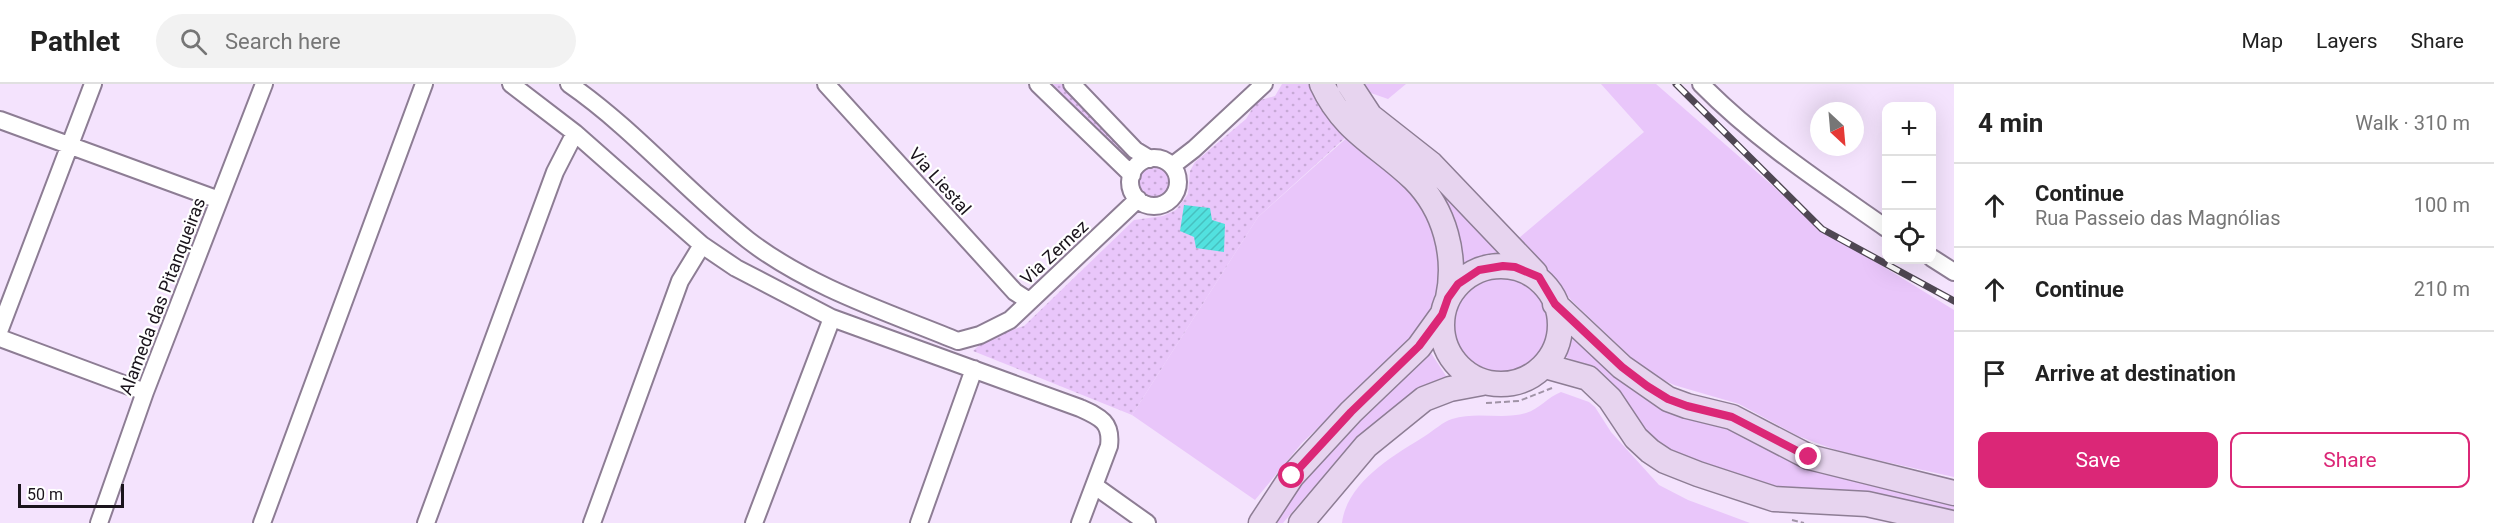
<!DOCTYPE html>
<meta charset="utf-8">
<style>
body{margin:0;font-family:Roboto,sans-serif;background:#f2f2f2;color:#222}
.controls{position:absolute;right:18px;top:18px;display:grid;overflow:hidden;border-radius:12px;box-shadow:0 6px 24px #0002}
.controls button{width:54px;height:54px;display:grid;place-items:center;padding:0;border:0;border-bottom:2px solid #e0e0e0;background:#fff;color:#222;font:30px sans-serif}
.compass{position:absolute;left:1810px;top:18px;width:54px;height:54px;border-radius:50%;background:#fff;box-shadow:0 6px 24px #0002;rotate:154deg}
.scale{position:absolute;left:18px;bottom:15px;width:106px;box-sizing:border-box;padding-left:6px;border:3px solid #1a141c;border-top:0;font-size:16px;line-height:21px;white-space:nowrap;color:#1a141c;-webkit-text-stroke:4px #fff;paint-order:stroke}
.stop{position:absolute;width:18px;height:18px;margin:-14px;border:4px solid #db2777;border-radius:50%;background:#fff}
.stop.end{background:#db2777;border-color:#fff;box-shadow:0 2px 6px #0008}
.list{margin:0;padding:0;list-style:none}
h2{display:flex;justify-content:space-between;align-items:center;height:78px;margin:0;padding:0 24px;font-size:26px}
h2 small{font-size:20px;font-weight:400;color:#767676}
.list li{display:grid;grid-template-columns:39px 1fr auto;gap:18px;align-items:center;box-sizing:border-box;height:84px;padding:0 24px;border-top:2px solid #e0e0e0}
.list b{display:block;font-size:22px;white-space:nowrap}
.list p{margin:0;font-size:20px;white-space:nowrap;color:#767676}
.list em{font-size:20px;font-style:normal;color:#767676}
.actions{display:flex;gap:12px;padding:18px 24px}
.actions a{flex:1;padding:14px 0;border:2px solid #db2777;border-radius:12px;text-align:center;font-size:21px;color:#db2777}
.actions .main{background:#db2777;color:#fff}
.icon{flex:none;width:33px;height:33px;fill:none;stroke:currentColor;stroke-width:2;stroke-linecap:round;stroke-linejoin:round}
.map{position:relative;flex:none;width:1954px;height:439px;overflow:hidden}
header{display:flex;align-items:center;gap:36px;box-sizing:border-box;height:84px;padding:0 30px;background:#fff;border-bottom:2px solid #e0e0e0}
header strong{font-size:28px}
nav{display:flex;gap:33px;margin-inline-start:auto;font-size:21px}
.search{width:420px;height:54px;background:#f2f2f2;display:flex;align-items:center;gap:15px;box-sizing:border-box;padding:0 21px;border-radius:33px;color:#767676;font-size:22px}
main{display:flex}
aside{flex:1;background:#fff}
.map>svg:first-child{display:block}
.green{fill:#e9c6fa}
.park{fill:url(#park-dots)}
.building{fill:url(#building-hatch)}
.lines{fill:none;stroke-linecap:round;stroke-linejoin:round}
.street-casing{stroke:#8d7d94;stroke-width:20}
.secondary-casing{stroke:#8d7d94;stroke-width:27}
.path{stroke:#a093a6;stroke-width:2;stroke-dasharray:6 3;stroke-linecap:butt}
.street{stroke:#fff;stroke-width:16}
.secondary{stroke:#e7d4ef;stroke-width:24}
.rail-casing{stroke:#4f4753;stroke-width:7}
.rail{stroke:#fff;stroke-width:4.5;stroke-dasharray:14;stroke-linecap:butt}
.route{stroke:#db2777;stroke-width:8}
.labels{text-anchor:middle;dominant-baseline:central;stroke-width:4.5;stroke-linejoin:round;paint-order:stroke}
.street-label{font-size:18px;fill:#1a141c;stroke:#fff}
</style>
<header>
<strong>Pathlet</strong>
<div class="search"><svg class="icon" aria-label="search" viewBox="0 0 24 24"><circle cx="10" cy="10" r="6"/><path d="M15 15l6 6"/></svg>Search here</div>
<nav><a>Map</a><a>Layers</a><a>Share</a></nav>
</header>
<main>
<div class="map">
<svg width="1954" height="439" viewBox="0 0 1954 439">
<defs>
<pattern id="park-dots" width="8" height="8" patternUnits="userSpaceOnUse" patternTransform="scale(1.5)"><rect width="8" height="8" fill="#e9c6fa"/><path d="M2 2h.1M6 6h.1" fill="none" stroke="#c7a9d6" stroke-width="1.8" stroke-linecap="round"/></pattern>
<pattern id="building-hatch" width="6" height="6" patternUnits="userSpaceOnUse" patternTransform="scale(1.5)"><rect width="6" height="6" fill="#52e1df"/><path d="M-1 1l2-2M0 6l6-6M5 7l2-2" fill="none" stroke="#47c0bf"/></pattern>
</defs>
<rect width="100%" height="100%" fill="#f4e3fd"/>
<!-- green -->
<path class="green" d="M1364 0H1406L1388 15 1368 8Z
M1601 0H1656L1822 145 1954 226V393L1841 368 1798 352 1739 320 1674 301 1657 293 1638 280 1572 217 1519 154 1644 48Z
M1370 37 1500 166 1497 169 1460 183Z
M1351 50 1413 108 1443 158 1440 208 1428 238 1302 359 1255 416 1132 331 1258 133Z
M1452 242a49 49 0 1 1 98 0a49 49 0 1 1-98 0Z
M1571 245 1691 332 1954 418V432L1774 407 1659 363 1584 281 1559 270 1565 246Z
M1431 269 1448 295 1392 324 1336 377 1283 439H1271L1296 398 1379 314 1412 287 1427 270Z
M1561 308 1589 318 1595 323 1611 348 1659 401 1688 416 1750 439H1342C1347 398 1393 372 1425 352 1434 346 1443 338 1452 335 1477 327 1502 336 1526 329 1539 325 1548 313 1561 308Z"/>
<!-- park -->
<path class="park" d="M1046 0H1067L1126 67 1122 75Z
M1282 0H1312L1320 20 1345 54 1258 133 1132 331 973 267 987 254 1024 242 1134 136 1163 132 1176 126 1188 110 1190 87 1195 78 1246 35 1257 17 1275 12Z
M1136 98a20 20 0 1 1 40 0a20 20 0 1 1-40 0Z"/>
<!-- building -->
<path class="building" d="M1184 121 1210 124 1212 136 1225 140 1224 168 1196 164 1194 153 1180 147Z"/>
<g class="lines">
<!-- street casing -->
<g class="street-casing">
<path id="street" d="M511 0 575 49 702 161 736 184 832 234 1080 324C1100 333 1112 338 1109 362L1080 439
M569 0C634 45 686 107 748 156 809 203 887 228 958 257L980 251 1010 236 1138 115
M826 0 1015 208 1029 217
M1038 0 1132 91
M1072 0 1135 66 1150 75
M1701 0C1756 56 1823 100 1886 144
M0 36 219 116
M1130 98a24 24 0 1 1 48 0a24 24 0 1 1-48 0Z
M1172 82 1194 65 1264 0
M1932 174 1954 188
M0 245 93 0
M0 254 145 308
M1095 402 1147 439
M99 439 145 308 264 0
M262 439 424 0
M426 439 555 88 575 49
M592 439 680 197 702 161
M754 439 832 234
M919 439 974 285"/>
</g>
<!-- secondary casing -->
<g class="secondary-casing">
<path id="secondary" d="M1322 0C1344 48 1379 61 1414 95 1445 126 1457 172 1448 214
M1349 0 1370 32 1431 80 1535 189
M1442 241a59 59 0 1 1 118 0a59 59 0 1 1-118 0Z
M1555 220 1622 283 1668 315 1687 322 1732 333 1809 373 1954 409
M1545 282 1588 294 1610 315 1636 354 1650 367 1665 377 1698 390 1774 415 1867 420 1952 439
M1261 439 1292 392 1351 328 1419 263 1442 231
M1301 439 1366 362 1424 315 1450 305 1482 299"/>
</g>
<!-- path -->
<path class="path" d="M1486 319 1519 317 1552 304
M1792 436 1804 439"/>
<!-- street -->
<use href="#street" class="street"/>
<!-- secondary -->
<use href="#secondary" class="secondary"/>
<!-- rail casing -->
<g class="rail-casing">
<path id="rail" d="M1676 0 1822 145 1954 217"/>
</g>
<!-- rail -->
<use href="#rail" class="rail"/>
</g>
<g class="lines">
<!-- route -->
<path class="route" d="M1292 392 1351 328 1419 262 1442 231 1448 214 1458 200 1479 186 1503 182 1515 183 1539 193 1555 220 1622 283 1647 302 1668 315 1687 322 1732 333 1809 373"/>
</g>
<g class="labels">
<!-- street labels -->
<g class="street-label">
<text transform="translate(940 97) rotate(48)">Via Liestal</text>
<text transform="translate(1054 168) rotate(-43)">Via Zernez</text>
<text transform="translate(162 212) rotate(-69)">Alameda das Pitanqueiras</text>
</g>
</g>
</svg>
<div class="controls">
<button>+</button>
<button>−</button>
<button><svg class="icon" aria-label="locate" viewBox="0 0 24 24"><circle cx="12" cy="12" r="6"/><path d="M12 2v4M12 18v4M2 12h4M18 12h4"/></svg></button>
</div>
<svg class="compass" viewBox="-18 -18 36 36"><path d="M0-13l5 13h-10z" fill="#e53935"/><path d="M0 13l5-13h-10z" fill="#767676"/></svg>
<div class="scale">50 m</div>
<div class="stop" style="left:1292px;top:392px"></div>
<div class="stop end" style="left:1809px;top:373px"></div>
</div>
<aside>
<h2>4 min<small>Walk · 310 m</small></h2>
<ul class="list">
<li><svg class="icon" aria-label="ahead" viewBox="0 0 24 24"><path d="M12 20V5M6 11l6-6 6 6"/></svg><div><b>Continue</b><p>Rua Passeio das Magnólias</p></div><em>100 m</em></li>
<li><svg class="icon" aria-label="ahead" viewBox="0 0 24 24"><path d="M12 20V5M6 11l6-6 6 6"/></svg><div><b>Continue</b></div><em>210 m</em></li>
<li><svg class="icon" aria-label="arrive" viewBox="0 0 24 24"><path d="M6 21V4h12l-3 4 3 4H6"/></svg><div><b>Arrive at destination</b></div></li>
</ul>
<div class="actions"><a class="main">Save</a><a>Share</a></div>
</aside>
</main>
